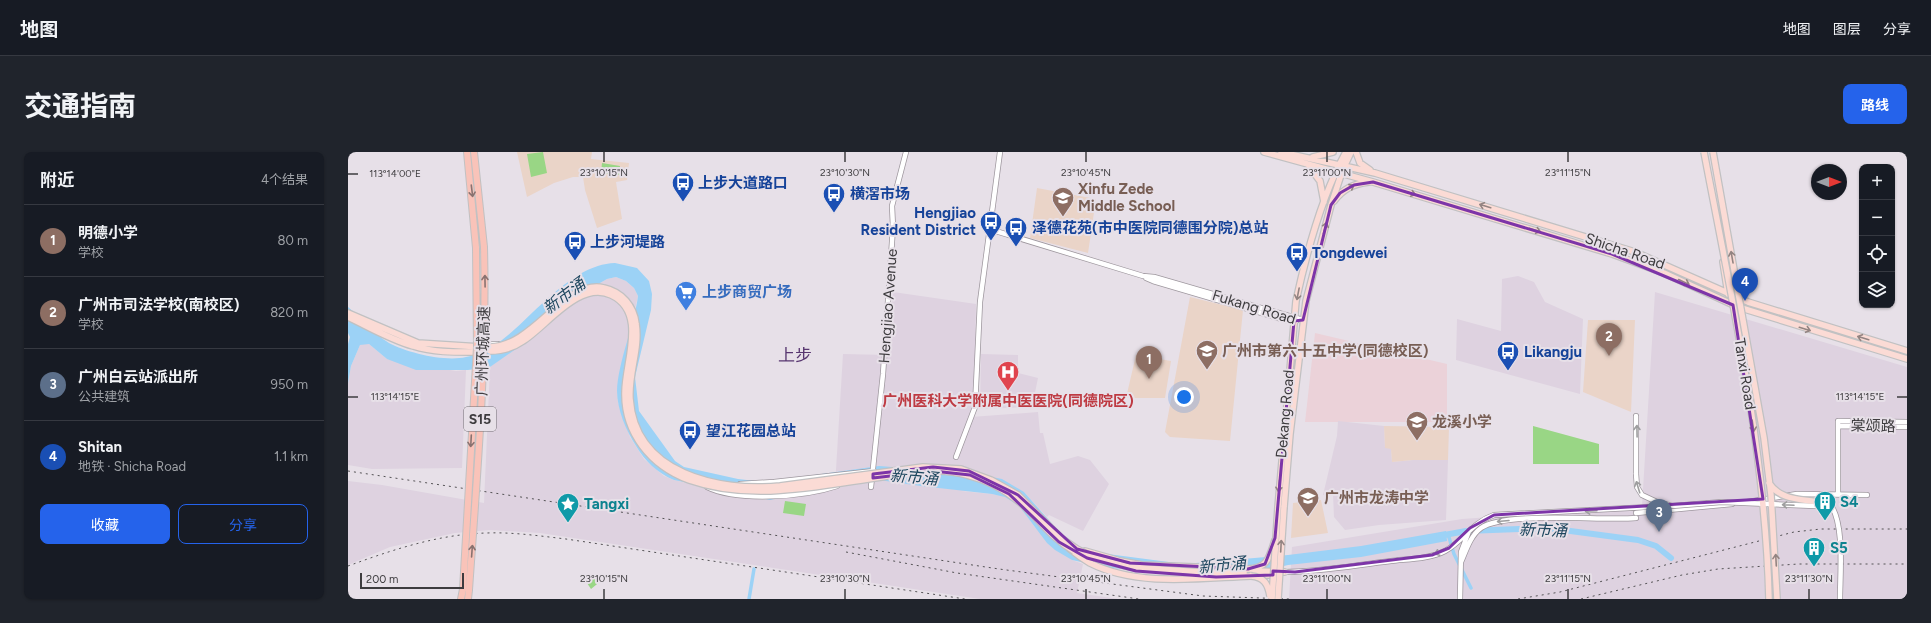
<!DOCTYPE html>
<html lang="zh">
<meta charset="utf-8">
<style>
body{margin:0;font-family:Figtree,"Noto Sans SC",sans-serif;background:#20242c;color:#f1f3f6}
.controls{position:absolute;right:12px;top:12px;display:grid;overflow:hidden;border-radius:8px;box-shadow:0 1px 3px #0004}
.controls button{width:36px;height:36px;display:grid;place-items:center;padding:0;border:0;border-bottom:1px solid #363941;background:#171b24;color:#f1f3f6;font:20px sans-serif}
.compass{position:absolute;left:1463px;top:12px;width:36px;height:36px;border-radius:50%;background:#171b24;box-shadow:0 1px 3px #0004;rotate:90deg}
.scale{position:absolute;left:12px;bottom:10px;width:104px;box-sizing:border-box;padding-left:4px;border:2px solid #3e3c3f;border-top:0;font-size:11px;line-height:14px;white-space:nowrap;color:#3e3c3f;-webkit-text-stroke:3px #e7e0e8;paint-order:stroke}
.you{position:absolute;left:836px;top:245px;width:14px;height:14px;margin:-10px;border:3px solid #fff;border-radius:50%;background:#1a73e8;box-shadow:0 0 0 6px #1a73e833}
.badge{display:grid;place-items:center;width:26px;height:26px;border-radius:50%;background:#2563eb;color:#fff;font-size:13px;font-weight:700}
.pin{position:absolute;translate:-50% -33px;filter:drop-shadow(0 1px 2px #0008)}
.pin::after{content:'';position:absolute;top:21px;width:14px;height:12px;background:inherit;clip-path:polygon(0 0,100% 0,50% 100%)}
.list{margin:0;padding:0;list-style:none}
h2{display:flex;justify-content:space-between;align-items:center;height:52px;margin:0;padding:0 16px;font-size:17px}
h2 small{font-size:13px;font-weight:400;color:#9ea1a6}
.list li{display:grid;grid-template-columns:26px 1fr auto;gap:12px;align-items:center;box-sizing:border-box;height:72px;padding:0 16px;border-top:1px solid #363941}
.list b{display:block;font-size:15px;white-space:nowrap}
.list p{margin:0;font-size:13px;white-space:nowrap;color:#9ea1a6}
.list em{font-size:13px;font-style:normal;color:#9ea1a6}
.actions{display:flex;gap:8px;padding:12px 16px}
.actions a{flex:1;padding:9px 0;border:1px solid #2563eb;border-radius:8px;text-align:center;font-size:14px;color:#2563eb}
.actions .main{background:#2563eb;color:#fff}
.icon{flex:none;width:22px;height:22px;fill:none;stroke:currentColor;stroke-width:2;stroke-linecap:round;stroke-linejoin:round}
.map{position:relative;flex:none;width:1559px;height:447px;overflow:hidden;border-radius:8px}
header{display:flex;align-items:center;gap:24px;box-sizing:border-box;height:56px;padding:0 20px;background:#171b24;border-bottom:1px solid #363941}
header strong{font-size:19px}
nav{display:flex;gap:22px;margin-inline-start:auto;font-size:14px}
.intro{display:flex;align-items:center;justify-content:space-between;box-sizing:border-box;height:96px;padding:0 24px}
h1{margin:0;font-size:28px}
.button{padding:10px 18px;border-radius:8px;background:#2563eb;color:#fff;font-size:14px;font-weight:700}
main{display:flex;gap:24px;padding:0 24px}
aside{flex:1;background:#171b24;border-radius:8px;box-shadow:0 1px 3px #0004}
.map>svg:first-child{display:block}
.commercial{fill:#ebd2d9}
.built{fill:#ded2e0}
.education{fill:#ead4c8}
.green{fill:#99d685}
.water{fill:#9cd2f6}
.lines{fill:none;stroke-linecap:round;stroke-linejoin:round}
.canal{stroke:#9cd2f6;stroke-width:3.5}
.river{stroke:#9cd2f6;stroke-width:6}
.minor-casing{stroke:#9e979e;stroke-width:6}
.major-casing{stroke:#c1c1c2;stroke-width:8}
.highway-casing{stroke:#c1c1c2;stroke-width:8}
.minor{stroke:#fff;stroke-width:4.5}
.major{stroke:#fbdbd5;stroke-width:5.5}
.highway{stroke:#f9c3b9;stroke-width:6}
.rail{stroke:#545255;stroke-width:1;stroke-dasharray:2 4;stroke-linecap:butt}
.minor-bridge-casing{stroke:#9e979e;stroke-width:6;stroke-linecap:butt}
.major-bridge-casing{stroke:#c1c1c2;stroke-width:8;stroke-linecap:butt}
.highway-bridge-casing{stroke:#c1c1c2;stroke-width:8;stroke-linecap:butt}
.minor-bridge{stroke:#fff;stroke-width:4.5}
.major-bridge{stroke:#fbdbd5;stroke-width:5.5}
.highway-bridge{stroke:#f9c3b9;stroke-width:6}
.oneway{stroke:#938482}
.oneway2{stroke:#897270}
.oneway3{stroke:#9e9e9f}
.marked{fill:none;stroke:#7d35a8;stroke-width:3;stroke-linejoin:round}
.ticks{fill:none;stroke:#3e3c3f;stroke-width:1.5}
.labels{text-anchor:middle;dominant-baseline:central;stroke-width:4;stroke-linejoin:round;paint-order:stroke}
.shield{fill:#e7e0e8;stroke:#716d72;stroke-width:1}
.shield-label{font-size:14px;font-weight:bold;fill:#3e3c3f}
.transit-label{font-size:15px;font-weight:bold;fill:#164399;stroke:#e7e0e8;text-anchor:start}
.education-label{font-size:15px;font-weight:bold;fill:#785e54;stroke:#e7e0e8;text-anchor:start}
.street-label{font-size:15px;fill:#3e3c3f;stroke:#e7e0e8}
.shop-label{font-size:15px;font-weight:bold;fill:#366cbe;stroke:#e7e0e8;text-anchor:start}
.health-label{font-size:15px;font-weight:bold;fill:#be3a42;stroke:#e7e0e8}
.culture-label{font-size:15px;font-weight:bold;fill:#0d838f;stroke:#e7e0e8;text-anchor:start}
.water-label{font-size:16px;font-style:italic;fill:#1d465e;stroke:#e7e0e8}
.quarter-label{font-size:17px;fill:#583670;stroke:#e7e0e8}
.ticks-label{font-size:10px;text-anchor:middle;fill:#3e3c3f;stroke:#e7e0e8;stroke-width:4;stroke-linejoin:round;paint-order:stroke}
</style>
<header>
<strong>地图</strong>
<nav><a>地图</a><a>图层</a><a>分享</a></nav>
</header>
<div class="intro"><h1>交通指南</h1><a class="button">路线</a></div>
<main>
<aside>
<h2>附近<small>4个结果</small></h2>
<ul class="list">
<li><span class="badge" style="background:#8d6e63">1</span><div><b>明德小学</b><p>学校</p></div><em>80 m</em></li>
<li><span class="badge" style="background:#8d6e63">2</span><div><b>广州市司法学校(南校区)</b><p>学校</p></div><em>820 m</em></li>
<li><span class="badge" style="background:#5c6f8a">3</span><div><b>广州白云站派出所</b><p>公共建筑</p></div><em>950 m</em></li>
<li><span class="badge" style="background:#1a4fb4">4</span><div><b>Shitan</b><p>地铁 · Shicha Road</p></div><em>1.1 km</em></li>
</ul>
<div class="actions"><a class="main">收藏</a><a>分享</a></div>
</aside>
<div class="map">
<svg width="1559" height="447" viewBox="0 0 1559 447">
<rect width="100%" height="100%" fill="#e7e0e8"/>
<!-- commercial -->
<path class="commercial" d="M967 181 1099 212V270H957Z"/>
<!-- built -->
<path class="built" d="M1170 124 1186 130 1197 150 1235 167 1232 242 1108 208 1109 167 1153 179 1154 127Z
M268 125 278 129 286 136 290 144 269 239 270 251 282 285 296 307 316 324 326 328 413 348H422L487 334 495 202 539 203 545 140 628 152 626 257 623 265 690 260 692 281H695L702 312 730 304 742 308 761 332 735 379 701 363 699 365 676 340 613 339 644 342 657 344 671 354 687 375 724 408 735 412 729 441 771 447H632L192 381 142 378 107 381 42 395 0 413V329L34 333 136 351 142 215 154 205 216 147 232 136 252 131 259 127Z
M1307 140 1559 215V447H941L944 395 1114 367 1294 354Z
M17 191 21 192 39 207 108 219 118 218 114 316 24 317 0 313V231L3 214 12 193Z
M633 202 670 203V221L690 226 684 255 632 257Z
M990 269 1036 274 1037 296H1043L1044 310 1065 308H1100L1098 368 1031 373 997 378 986 365 985 342 975 343 989 284Z"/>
<!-- education -->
<path class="education" d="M169 0H244L243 7 281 11 279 28 268 30 274 67 249 76 237 38 235 25H225L206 31 179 45Z
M689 36 748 47 740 101 682 86Z
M842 145 895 158 882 289 822 285 817 280Z
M1240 168H1287L1283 260 1235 240Z
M788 203 823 209 817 246H778Z
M1036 274 1101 275 1100 308H1065L1044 310 1043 297 1037 296Z
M973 348 980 381 943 386 945 351Z"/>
<!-- green -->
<path class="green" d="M195 0 199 21 183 25 179 2Z
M254 11 272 14 271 23 253 21Z
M1185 274 1251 292V312H1185Z
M437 349 458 352 456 364 435 361Z
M249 422 254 428 243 437 239 431Z"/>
<!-- water -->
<path class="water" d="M267 111 289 116 301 129 304 142 303 158 287 225 291 259 327 309 336 315 390 327 416 330 531 314 624 321 654 327 676 340 716 385 733 396 752 401 836 412 940 403 1013 394 1098 379 1099 389 1013 405 940 413 919 418 852 421 760 416 724 408 707 398 699 391 671 354 657 345 644 342 573 334 531 328 503 330 422 348 326 328C309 321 297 309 288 294 278 279 269 257 269 239 270 210 286 174 290 144L286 136 278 129 268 125 259 127 252 131 232 136 216 147 178 190 142 215 120 218H68L39 207 21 192 12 193 3 214 0 231V192L2 185 0 181V155C13 166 26 182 41 191 60 201 97 210 118 205 131 203 143 196 154 188 171 175 188 156 206 141 224 126 243 112 267 111Z"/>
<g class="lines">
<!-- canal -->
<path class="canal" d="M1100 382 1106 402 1123 436
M401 447 406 417"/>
<!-- river -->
<path class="river" d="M1091 384 1118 379 1200 376 1290 388 1308 394 1323 406"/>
<!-- minor casing -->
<g class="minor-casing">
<path id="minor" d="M641 77 795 124 806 125 955 168
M798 126 805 129 937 168 948 169
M133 192H150
M1490 274 1559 275
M608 305 627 255 632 150 652 0
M1288 322V264
M392 332 426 330 526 319
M359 335C390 350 456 345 489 334
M523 335 535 222 545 75 544 54 558 0
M1490 342V269L1559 270
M1399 350 1449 342 1519 343
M1288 361 1384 352
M1113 410C1118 399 1122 384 1133 376 1157 359 1254 369 1288 366
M936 420C972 420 1008 413 1043 409 1060 407 1082 407 1097 399 1116 389 1123 371 1146 363L1320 354
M1112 447 1113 400 1121 379"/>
</g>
<!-- major casing -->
<g class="major-casing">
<path id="major" d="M916 0 1025 30 1264 102 1316 121 1390 155 1559 207
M933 0 1027 21 1287 100 1400 150 1559 199
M1008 0 1012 11 1022 18
M965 5 985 0
M960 13 972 29 976 50
M986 49C995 37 1005 32 1021 30
M1375 110 1380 142
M0 161 70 191 133 195
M0 165C21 175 43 188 65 194 87 201 111 200 133 200
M930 355 948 149C958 103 975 41 998 0
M936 355 942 282 958 149 983 53 995 17 1003 0
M722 397C728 402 735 407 742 411 789 435 852 426 903 424
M737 399 772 409 794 413 900 417C920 416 921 406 927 388
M907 419 936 420
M868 421H896
M904 423H929"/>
</g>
<!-- highway casing -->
<g class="highway-casing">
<path id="highway" d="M119 0 128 96
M126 0 136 95
M113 447 115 437
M120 447 121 438"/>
</g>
<!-- minor -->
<use href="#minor" class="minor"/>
<!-- major -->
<use href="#major" class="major"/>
<!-- highway -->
<use href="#highway" class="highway"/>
<!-- rail -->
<path class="rail" d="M0 319 651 417 855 444 942 447
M498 400 609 421 791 447
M0 414C44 398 91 382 139 381 165 380 192 384 218 387L617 447
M1170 447 1212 440 1446 380 1473 377H1559
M1233 447 1334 423 1370 417 1451 412H1559"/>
<!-- minor-bridge casing -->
<g class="minor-bridge-casing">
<path id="minor-bridge" d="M1288 322 1289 335 1294 343 1309 350 1324 354 1374 350 1467 354 1482 352C1497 371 1492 423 1492 447"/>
</g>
<!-- major-bridge casing -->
<g class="major-bridge-casing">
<path id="major-bridge" d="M1356 0C1384 148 1417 296 1421 447
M1365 0 1416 286 1423 343 1429 447
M142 195C186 195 217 126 256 136 274 140 286 154 288 172 292 197 280 222 282 247 287 322 371 340 432 334L575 315 613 317 643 328 670 343 713 386 729 397 747 406 781 415 868 421
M142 199C153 199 165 196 175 189 199 174 231 128 263 143 300 160 277 210 277 240 276 281 303 314 341 328 404 350 470 334 534 325 562 321 591 315 619 323 640 328 661 340 677 355 693 370 706 388 726 399
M1421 331C1434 351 1459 346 1478 352
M903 424C916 425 920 432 922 444
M924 447 930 355
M930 447 936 355"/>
</g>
<!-- highway-bridge casing -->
<g class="highway-bridge-casing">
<path id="highway-bridge" d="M115 437 129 195 128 96
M121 438C129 324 139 209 136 95"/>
</g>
<!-- minor-bridge -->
<use href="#minor-bridge" class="minor-bridge"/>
<!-- major-bridge -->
<use href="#major-bridge" class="major-bridge"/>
<!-- highway-bridge -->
<use href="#highway-bridge" class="highway-bridge"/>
</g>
<!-- one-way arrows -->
<defs><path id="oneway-shaft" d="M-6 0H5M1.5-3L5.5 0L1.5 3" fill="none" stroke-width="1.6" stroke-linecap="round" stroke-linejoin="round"/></defs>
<g class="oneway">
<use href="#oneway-shaft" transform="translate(1001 36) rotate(-29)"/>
<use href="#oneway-shaft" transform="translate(1062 41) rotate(16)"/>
<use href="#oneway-shaft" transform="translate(1137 54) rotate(-163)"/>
<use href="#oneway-shaft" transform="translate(977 76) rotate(-75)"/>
<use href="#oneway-shaft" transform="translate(1187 78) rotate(17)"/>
<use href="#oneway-shaft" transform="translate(1384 105) rotate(-100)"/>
<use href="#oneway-shaft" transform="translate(1336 130) rotate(25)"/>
<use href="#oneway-shaft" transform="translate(950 142) rotate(101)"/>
<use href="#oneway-shaft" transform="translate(1457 177) rotate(17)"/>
<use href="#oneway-shaft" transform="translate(1515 186) rotate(-163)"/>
<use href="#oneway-shaft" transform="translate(1405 274) rotate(82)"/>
<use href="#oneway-shaft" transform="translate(931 334) rotate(95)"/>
<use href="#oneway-shaft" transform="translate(933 394) rotate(-87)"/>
<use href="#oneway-shaft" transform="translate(1428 408) rotate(-93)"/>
</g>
<g class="oneway2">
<use href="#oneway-shaft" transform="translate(124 39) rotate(83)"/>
<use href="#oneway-shaft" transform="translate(137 129) rotate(-91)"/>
<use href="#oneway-shaft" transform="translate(123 289) rotate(93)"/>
<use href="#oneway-shaft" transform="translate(124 399) rotate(-86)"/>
</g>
<g class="oneway3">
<use href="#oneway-shaft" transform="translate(1289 279) rotate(-91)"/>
<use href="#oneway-shaft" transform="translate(1290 335) rotate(-107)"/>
<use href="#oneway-shaft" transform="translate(1440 353) rotate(-177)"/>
<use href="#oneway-shaft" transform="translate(1243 359) rotate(177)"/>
<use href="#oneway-shaft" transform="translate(1155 369) rotate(175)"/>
<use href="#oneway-shaft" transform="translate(1092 400) rotate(158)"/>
</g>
<!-- marked area -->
<path class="marked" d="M1025 30 1264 102 1385 153 1415 347 1146 363 1122 376 1101 396 1084 403 947 420 925 419V423L868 425 788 419 739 406 711 390 661 342 622 323 585 319 525 326V322L585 315 621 319 670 343 729 397 782 411 900 417 917 412 927 386 946 169 955 168 983 53 992 41 1006 33Z"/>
<!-- ticks -->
<path class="ticks" d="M256 0V10M497 0V10M738 0V10M979 0V10M1220 0V10M0 22H10M0 245H10M1549 245H1559M256 437V447M497 437V447M738 437V447M979 437V447M1220 437V447M1461 437V447"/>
<!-- icons -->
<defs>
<g id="bus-pin" transform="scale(1.15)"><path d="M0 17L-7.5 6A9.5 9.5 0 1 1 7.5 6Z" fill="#1a4fb4" stroke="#e7e0e8"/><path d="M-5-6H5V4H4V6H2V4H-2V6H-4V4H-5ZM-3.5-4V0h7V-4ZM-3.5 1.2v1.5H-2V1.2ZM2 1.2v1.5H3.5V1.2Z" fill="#fff"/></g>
<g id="school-pin" transform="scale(1.15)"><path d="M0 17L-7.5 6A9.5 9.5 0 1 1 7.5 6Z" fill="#8d6e63" stroke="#e7e0e8"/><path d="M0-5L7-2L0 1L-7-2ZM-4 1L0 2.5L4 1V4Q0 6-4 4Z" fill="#fff"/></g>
<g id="supermarket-pin" transform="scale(1.15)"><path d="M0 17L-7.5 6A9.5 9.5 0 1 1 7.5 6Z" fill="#3f7fe0" stroke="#e7e0e8"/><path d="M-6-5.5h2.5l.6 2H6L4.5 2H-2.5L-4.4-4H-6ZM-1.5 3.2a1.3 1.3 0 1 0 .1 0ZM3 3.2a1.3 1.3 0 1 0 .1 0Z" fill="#fff"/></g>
<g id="hospital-pin" transform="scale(1.15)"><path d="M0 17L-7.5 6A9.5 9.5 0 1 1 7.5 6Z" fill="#e0444e" stroke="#e7e0e8"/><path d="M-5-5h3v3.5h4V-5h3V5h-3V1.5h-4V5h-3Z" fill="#fff"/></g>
<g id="building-pin" transform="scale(1.15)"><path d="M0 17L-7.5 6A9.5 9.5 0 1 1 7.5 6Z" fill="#0f9aa8" stroke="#e7e0e8"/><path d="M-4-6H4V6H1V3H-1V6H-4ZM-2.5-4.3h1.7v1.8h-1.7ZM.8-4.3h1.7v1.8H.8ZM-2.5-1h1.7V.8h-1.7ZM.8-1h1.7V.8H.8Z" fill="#fff"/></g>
<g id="sight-pin" transform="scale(1.15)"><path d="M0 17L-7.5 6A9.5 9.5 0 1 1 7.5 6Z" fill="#0f9aa8" stroke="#e7e0e8"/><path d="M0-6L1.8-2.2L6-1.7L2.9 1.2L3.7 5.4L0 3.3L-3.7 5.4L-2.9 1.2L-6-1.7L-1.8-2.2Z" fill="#fff"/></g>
</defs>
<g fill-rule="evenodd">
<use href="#bus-pin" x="335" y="31"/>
<use href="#bus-pin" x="486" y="42"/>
<use href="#school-pin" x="715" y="46"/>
<use href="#bus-pin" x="643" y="70"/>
<use href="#bus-pin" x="668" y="76"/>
<use href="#bus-pin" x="227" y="90"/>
<use href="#bus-pin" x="949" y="101"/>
<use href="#supermarket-pin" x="338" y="140"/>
<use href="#school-pin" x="859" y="199"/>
<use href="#bus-pin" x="1160" y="200"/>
<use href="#hospital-pin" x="660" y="220"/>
<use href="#school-pin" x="1069" y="270"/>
<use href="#bus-pin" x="342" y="279"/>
<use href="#school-pin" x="960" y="346"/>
<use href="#building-pin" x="1477" y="350"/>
<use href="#sight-pin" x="220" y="352"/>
<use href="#building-pin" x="1466" y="396"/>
</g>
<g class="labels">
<!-- shield labels -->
<rect class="shield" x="116" y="255" width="32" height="24" rx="3"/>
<g class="shield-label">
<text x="132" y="267">S15</text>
</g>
<!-- transit labels -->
<g class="transit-label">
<text x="350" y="31">上步大道路口</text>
<text x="502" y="42">横滘市场</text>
<text x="628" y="61" text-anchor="end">Hengjiao<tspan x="628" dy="17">Resident District</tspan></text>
<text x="684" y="76">泽德花苑(市中医院同德围分院)总站</text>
<text x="242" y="90">上步河堤路</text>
<text x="964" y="101">Tongdewei</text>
<text x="1176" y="200">Likangju</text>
<text x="358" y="279">望江花园总站</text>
</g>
<!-- education labels -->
<g class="education-label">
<text x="730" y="37">Xinfu Zede<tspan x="730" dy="17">Middle School</tspan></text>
<text x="874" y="199">广州市第六十五中学(同德校区)</text>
<text x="1084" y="270">龙溪小学</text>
<text x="976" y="346">广州市龙涛中学</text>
</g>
<!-- street labels -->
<g class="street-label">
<text transform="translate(1277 99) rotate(19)">Shicha Road</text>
<text transform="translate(540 154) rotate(-86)">Hengjiao Avenue</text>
<text transform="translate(906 155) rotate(17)">Fukang Road</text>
<text transform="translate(135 199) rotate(-88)">广州环城高速</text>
<text transform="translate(1397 222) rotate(81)">Tanxi Road</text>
<text transform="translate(937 262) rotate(-85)">Dekang Road</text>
<text transform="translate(1525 274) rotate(1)">棠颂路</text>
</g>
<!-- shop labels -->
<g class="shop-label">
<text x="354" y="140">上步商贸广场</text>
</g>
<!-- health labels -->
<g class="health-label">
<text x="660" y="249">广州医科大学附属中医医院(同德院区)</text>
</g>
<!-- culture labels -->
<g class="culture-label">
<text x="1492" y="350">S4</text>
<text x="236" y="352">Tangxi</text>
<text x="1482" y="396">S5</text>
</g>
<!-- water labels -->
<g class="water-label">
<text transform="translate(216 144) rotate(-37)">新市涌</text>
<text transform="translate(566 325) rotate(5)">新市涌</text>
<text transform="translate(1195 378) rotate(2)">新市涌</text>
<text transform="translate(874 413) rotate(-6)">新市涌</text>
</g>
<!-- quarter labels -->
<g class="quarter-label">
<text x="447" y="203">上步</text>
</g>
</g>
<g class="ticks-label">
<text x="256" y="24">23°10'15"N</text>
<text x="497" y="24">23°10'30"N</text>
<text x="738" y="24">23°10'45"N</text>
<text x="979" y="24">23°11'00"N</text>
<text x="1220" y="24">23°11'15"N</text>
<text x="47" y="25">113°14'00"E</text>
<text x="1512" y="248">113°14'15"E</text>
<text x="47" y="248">113°14'15"E</text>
<text x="256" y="430">23°10'15"N</text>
<text x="497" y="430">23°10'30"N</text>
<text x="738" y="430">23°10'45"N</text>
<text x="979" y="430">23°11'00"N</text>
<text x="1220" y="430">23°11'15"N</text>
<text x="1461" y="430">23°11'30"N</text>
</g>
</svg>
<div class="controls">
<button>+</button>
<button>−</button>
<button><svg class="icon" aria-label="locate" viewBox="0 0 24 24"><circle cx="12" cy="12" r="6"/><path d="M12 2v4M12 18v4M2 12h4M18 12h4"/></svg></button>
<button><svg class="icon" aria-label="layers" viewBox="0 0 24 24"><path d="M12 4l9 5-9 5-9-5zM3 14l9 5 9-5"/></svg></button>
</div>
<svg class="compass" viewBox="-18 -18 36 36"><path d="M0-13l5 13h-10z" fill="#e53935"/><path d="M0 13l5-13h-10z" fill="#9ea1a6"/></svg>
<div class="scale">200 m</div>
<div class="you"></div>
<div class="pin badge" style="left:801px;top:227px;background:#8d6e63">1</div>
<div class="pin badge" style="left:1261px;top:204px;background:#8d6e63">2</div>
<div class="pin badge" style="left:1311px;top:380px;background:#5c6f8a">3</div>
<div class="pin badge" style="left:1397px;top:149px;background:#1a4fb4">4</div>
</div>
</main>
